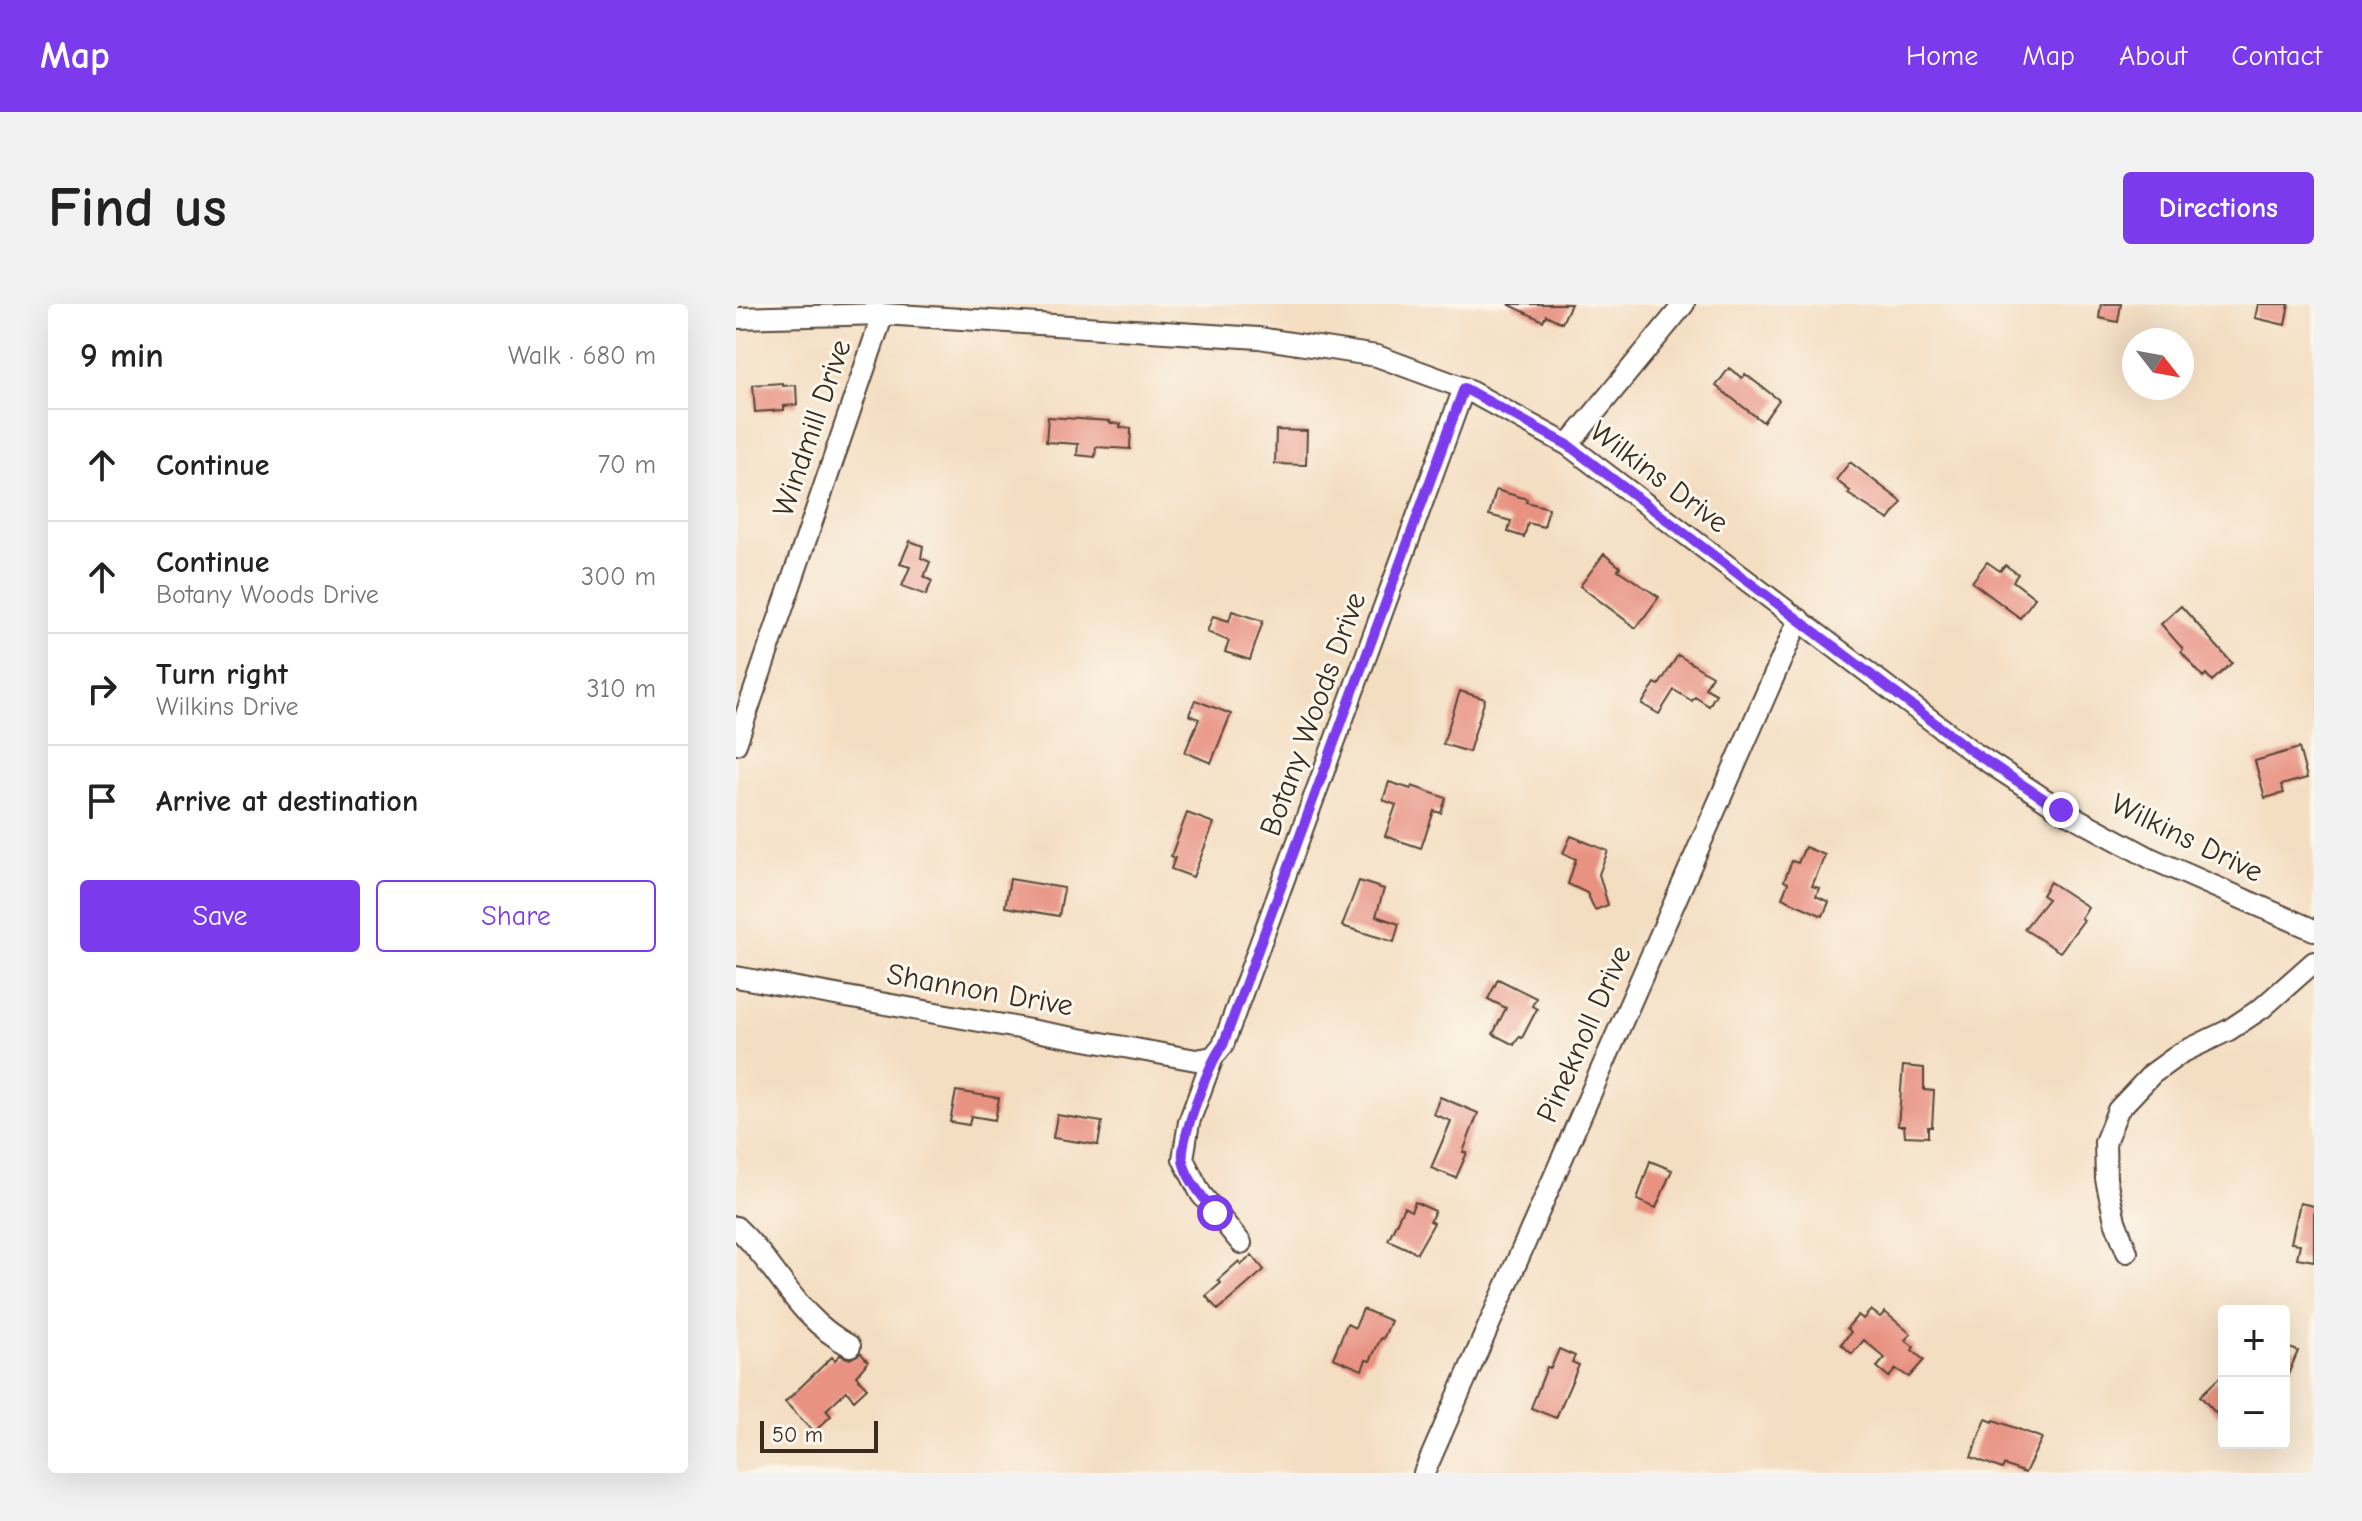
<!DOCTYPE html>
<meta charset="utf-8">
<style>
body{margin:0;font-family:"Comic Neue",sans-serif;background:#f2f2f2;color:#222}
.controls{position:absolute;right:24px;bottom:24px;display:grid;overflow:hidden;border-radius:8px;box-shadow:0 8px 32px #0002}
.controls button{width:72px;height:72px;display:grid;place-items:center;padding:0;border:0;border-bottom:2px solid #e0e0e0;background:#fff;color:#222;font:40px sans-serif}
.compass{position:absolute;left:1386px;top:24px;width:72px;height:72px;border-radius:50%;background:#fff;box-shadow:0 8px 32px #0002;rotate:121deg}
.scale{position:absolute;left:24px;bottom:20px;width:118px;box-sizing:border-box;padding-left:8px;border:4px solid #3b2a1e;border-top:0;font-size:22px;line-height:28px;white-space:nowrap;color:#3b2a1e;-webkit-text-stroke:6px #fbf7ec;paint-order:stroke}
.stop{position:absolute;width:24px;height:24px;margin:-18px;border:6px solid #7c3aed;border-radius:50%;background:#fff}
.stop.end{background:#7c3aed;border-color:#fff;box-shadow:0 2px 8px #0008}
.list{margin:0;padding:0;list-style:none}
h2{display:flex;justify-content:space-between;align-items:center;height:104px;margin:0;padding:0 32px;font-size:34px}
h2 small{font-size:26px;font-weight:400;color:#767676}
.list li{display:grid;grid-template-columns:52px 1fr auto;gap:24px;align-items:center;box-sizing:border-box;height:112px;padding:0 32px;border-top:2px solid #e0e0e0}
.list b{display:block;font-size:30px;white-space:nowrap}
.list p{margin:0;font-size:26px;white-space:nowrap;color:#767676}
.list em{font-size:26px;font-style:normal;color:#767676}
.actions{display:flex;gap:16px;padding:24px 32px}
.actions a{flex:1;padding:18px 0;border:2px solid #7c3aed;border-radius:8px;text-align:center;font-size:28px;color:#7c3aed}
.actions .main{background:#7c3aed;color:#fff}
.icon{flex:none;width:44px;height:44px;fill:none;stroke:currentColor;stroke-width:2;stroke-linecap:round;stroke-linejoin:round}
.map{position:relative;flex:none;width:1578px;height:1169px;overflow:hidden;border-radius:8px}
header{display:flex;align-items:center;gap:48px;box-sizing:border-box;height:112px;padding:0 40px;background:#7c3aed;color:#fff}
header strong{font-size:38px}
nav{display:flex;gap:44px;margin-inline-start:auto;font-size:28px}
.intro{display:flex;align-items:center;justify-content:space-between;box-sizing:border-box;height:192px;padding:0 48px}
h1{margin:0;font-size:56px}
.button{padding:20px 36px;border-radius:8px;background:#7c3aed;color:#fff;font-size:28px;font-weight:700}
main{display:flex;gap:48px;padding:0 48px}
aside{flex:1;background:#fff;border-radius:8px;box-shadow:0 8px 32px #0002}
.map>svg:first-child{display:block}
.building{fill:#e89282}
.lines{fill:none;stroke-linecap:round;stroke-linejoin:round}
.minor-casing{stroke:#574537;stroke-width:24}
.minor{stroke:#fff;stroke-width:20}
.route{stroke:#7c3aed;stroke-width:10}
.labels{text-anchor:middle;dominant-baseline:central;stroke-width:6;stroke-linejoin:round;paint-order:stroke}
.street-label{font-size:30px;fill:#3b2a1e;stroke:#fbf7ec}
</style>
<header>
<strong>Map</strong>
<nav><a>Home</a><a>Map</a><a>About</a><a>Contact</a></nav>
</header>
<div class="intro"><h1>Find us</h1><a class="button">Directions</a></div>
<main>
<aside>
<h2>9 min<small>Walk · 680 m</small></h2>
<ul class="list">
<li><svg class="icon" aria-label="ahead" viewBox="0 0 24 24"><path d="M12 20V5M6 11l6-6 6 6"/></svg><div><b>Continue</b></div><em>70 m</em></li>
<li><svg class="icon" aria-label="ahead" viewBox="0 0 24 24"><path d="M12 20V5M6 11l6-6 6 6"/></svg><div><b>Continue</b><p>Botany Woods Drive</p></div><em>300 m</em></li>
<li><svg class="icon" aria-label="right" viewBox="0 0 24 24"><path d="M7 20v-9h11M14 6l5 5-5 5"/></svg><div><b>Turn right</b><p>Wilkins Drive</p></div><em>310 m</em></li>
<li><svg class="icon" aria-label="arrive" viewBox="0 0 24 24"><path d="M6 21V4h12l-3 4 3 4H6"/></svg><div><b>Arrive at destination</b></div></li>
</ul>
<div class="actions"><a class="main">Save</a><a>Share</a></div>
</aside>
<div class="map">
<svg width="1578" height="1169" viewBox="0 0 1578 1169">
<rect width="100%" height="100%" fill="#fbf7ec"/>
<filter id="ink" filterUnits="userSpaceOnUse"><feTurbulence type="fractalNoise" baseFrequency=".0125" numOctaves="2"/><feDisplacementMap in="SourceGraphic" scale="16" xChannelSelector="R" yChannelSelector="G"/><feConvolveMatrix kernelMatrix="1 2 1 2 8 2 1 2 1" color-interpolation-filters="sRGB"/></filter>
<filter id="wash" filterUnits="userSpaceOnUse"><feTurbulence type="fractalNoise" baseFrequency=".006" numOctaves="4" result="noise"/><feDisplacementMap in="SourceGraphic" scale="32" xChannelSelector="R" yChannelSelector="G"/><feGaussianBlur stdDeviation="1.8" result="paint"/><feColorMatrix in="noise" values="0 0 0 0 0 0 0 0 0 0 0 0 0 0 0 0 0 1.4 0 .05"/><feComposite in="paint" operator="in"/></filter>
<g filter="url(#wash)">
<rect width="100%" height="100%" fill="#f4dec2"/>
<g id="blocks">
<!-- building -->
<path class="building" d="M772 0H835L826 19 810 11 807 17Z
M1365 0H1385L1382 18 1363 14Z
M1522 0H1553L1549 21 1519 14Z
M993 64 1006 74 1009 70 1043 96 1027 118 980 82Z
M46 79V82L60 81 61 101 48 102V106L19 108 17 81Z
M312 113 374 117 373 119 385 120 384 123 395 124 394 145 360 143 359 153 341 151 342 140 310 138Z
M540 126 571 127 570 161 539 160Z
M1114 158 1166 198 1153 216 1112 190 1114 187 1100 176Z
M760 186 791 195 790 198 813 204 808 223 792 219 788 233 772 228 775 217 753 211Z
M174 237 187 242 185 254 194 258 188 273 196 277 190 291 166 282 174 263 164 260Z
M868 250 884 263 882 266 923 293 900 324 844 282Z
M1251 258 1264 267 1269 261 1282 270 1277 277 1299 294 1284 314 1236 278Z
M1445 302 1496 359 1476 377 1470 370 1467 373 1445 348 1447 345 1425 320Z
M496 307 527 317 514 356 489 348 493 337 471 328 477 312 493 317Z
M942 351 976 372 969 384 980 390 973 402 959 393 956 397 938 386 923 410 906 400 919 379 923 381Z
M724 387 749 395 733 448 707 440Z
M459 396 495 410 475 459 449 448 463 415 453 411Z
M1563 444 1571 474 1545 481 1548 489 1529 494 1519 457Z
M653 478 675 485 676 482 710 494 705 509 698 507 685 544 649 532 660 501 647 496Z
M451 509 478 519 457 573 435 565 439 554 435 552Z
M835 532 872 547 863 570 872 601 859 606 851 589 832 580 840 555 827 549Z
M1069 543 1089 551 1076 582 1083 584 1080 592 1093 598 1087 612 1046 594 1052 579 1048 577 1056 557 1062 559Z
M274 575 328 584 323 612 269 603Z
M623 577 648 585 640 612 663 620 658 638 606 622Z
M1314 578 1352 603 1345 614 1348 616 1324 648 1288 625 1312 595 1306 591Z
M762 675 800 694 796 702 801 705 786 734 783 733 778 741 757 730 770 704 752 695Z
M1167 762 1188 764V786L1198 787 1196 823H1192V833L1169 832 1168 822H1162Z
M220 787 263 794 259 816 235 812 233 821 214 818Z
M704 793 742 809 727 848 731 849 720 874 695 864 715 817 697 810Z
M321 811 366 818 362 841 317 834Z
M914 857 936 866 920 904 901 896Z
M679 898 699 907 694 917 698 919 681 949 652 936 668 903 675 907Z
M1564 899 1578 902V957L1561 954 1564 940 1555 939Z
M516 951 528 966 482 1006 470 992 485 979 482 976 503 957 505 961Z
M627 1005 655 1017 647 1035 645 1034 634 1057 630 1056 626 1066 597 1054 611 1020 619 1024Z
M1135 1006 1144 1013 1149 1008 1175 1030 1169 1036 1178 1043 1176 1046 1188 1056 1173 1073 1160 1065 1153 1073 1141 1063 1149 1054 1128 1036 1116 1050 1105 1040 1115 1028 1111 1024 1122 1011 1127 1015Z
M1548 1042 1562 1047 1548 1080Z
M823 1045 839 1052 836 1058 843 1061 820 1114 795 1104 811 1063 815 1064Z
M125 1049 132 1058 120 1072 131 1084 118 1096 110 1087 90 1106 95 1112 78 1128 49 1098 96 1053 99 1056 104 1051 114 1055Z
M1488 1069V1118L1464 1092Z
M1250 1115 1257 1118 1258 1116 1306 1134 1289 1169 1268 1161 1266 1165 1235 1153Z"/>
</g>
</g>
<g filter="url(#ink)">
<use href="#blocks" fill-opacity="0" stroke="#574537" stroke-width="2"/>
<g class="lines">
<!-- minor casing -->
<g class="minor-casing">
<path id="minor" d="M0 14 147 10 523 34 641 52 728 84 832 141 1237 448 1325 506 1416 555 1578 626
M832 141 948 0
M0 440 147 10
M0 673 460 756 477 753
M0 923C44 964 58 1012 114 1042
M505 939 465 890 447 855 453 818 477 753 487 741C569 522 648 303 728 84
M1391 948 1379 917 1370 875 1369 838 1382 806 1416 770 1445 749 1493 726 1526 704 1578 658
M688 1169 1063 315"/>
</g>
<!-- minor -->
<use href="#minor" class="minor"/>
</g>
</g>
<g class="lines" filter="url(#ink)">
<!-- route -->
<path class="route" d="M479 909C468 894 450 875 447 856 444 835 474 757 487 741 569 522 648 303 728 84L832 141 1237 448 1325 506"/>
</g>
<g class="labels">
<!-- street labels -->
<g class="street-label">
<text transform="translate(76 124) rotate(-71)">Windmill Drive</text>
<text transform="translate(923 173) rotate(37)">Wilkins Drive</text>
<text transform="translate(577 410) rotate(-70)">Botany Woods Drive</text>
<text transform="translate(1451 534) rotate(26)">Wilkins Drive</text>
<text transform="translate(244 686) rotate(10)">Shannon Drive</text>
<text transform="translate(848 730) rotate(-66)">Pineknoll Drive</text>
</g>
</g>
</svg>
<div class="controls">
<button>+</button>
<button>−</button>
</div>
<svg class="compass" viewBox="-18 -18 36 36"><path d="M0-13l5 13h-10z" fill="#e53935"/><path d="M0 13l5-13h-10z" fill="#767676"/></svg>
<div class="scale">50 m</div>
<div class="stop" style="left:479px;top:909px"></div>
<div class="stop end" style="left:1325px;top:506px"></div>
</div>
</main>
